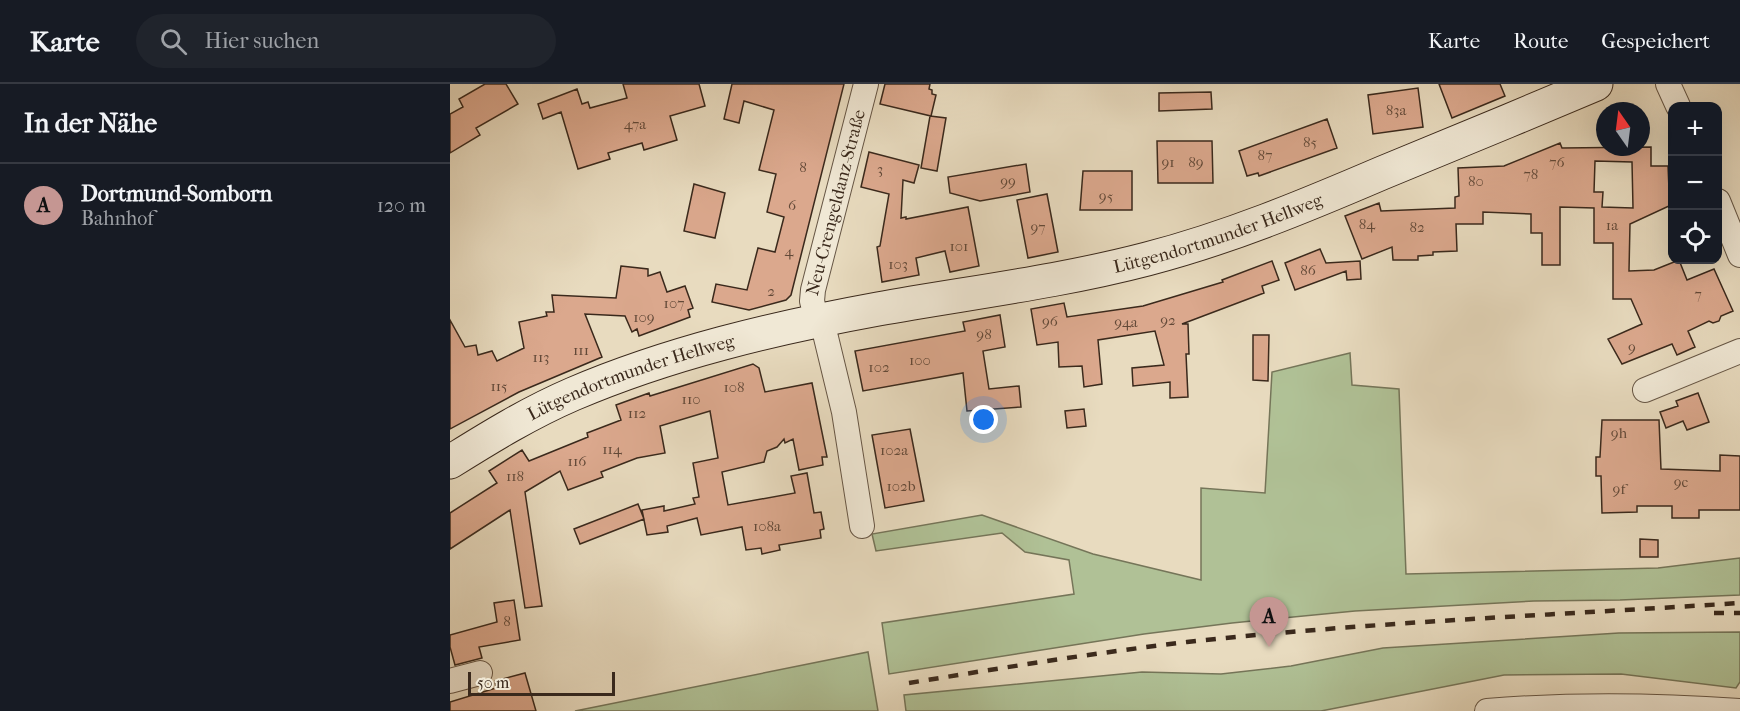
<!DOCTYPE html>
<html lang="de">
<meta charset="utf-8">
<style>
body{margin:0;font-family:"IM FELL French Canon",serif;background:#20242c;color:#f1f3f6}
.controls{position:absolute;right:18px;top:18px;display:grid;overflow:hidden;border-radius:12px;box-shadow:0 6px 24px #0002}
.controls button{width:54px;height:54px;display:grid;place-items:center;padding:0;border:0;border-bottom:2px solid #363941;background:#171b24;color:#f1f3f6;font:30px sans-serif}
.compass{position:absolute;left:1146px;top:18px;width:54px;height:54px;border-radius:50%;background:#171b24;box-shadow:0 6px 24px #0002;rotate:346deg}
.scale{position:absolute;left:18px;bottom:15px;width:147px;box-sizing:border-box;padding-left:6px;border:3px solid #3a291c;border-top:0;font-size:16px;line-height:21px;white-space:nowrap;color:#3a291c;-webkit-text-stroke:4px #f0e8d5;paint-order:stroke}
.you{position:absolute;left:534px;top:336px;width:21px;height:21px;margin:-15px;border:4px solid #fff;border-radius:50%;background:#1a73e8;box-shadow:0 0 0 9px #1a73e833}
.badge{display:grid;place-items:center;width:39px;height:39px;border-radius:50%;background:#c59692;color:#111;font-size:20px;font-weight:700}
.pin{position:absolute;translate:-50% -50px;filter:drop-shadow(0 2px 3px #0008)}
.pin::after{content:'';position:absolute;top:32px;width:21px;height:18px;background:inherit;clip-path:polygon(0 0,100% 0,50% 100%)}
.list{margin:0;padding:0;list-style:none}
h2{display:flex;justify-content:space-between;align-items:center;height:78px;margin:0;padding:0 24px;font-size:26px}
h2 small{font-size:20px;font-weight:400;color:#9ea1a6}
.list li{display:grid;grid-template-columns:39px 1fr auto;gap:18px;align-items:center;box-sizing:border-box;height:84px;padding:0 24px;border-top:2px solid #363941}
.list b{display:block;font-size:22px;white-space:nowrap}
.list p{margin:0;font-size:20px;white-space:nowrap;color:#9ea1a6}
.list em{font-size:20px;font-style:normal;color:#9ea1a6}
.icon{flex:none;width:33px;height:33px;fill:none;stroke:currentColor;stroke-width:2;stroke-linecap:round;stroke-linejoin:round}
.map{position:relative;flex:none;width:1290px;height:627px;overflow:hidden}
header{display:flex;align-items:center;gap:36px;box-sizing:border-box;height:84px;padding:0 30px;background:#171b24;border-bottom:2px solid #363941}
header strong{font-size:28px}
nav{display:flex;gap:33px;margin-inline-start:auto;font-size:21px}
.search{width:420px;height:54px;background:#20242c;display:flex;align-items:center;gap:15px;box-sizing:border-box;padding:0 21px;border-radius:33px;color:#9ea1a6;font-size:22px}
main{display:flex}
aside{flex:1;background:#171b24}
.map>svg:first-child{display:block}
.green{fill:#b0c196;stroke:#757559;stroke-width:1.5}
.building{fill:#dba88d;stroke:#3a291c;stroke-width:1.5;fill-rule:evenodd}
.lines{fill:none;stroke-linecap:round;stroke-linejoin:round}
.minor-casing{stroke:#665645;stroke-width:26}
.secondary-casing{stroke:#3a291c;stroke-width:35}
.minor{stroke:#f0e8d5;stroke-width:24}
.secondary{stroke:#f0e8d5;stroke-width:33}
.rail{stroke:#3a291c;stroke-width:4.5;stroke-dasharray:10 10;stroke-linecap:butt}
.labels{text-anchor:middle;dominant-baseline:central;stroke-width:4.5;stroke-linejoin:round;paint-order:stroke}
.number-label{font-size:15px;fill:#624938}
.street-label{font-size:18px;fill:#3a291c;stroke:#f0e8d5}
</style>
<header>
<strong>Karte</strong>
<div class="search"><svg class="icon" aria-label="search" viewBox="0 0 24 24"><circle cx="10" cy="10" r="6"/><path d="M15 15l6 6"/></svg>Hier suchen</div>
<nav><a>Karte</a><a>Route</a><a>Gespeichert</a></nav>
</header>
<main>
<aside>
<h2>In der Nähe<small></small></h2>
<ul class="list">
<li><span class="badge">A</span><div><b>Dortmund-Somborn</b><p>Bahnhof</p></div><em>120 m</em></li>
</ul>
</aside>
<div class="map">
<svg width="1290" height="627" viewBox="0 0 1290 627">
<rect width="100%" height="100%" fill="#e8dbbf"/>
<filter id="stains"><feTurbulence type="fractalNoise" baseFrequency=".00333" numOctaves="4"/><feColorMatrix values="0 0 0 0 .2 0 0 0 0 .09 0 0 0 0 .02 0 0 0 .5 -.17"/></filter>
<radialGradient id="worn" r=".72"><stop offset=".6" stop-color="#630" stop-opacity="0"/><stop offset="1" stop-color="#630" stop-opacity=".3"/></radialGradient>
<!-- green -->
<path class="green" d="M900 269 902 301 949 305 956 490 1208 484 1290 474V511L1170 516 1084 517 905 527 782 539 694 550 439 590 432 539 624 510 619 476 575 468 552 449 426 467 422 450 532 431 643 470 751 496V404L815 409 822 288Z
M1290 548V598L1286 604 1171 590 1054 591 871 627H456L454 611 692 588 771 590 841 582 933 564 1169 549Z
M418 568 428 627H125Z"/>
<!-- building -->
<path class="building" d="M35 0H56L68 20 26 44 30 51 0 69V30L13 23 9 15Z
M173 0H249L255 22 220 32 227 56 194 66 192 59 158 69 160 75 128 85 111 28 93 35 88 20 127 5 132 20 138 18 140 24 177 14Z
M282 0H394L341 211 336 216 299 226 262 218 266 200 297 206 308 164 325 168 334 133 317 128 326 90 309 86 324 26 294 17 289 39 274 35Z
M435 0H480L479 5 482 6V10L486 11 481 32 430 20Z
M989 0H1050L1055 12 1002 34Z
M968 4 973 43 923 50 918 11Z
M761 8 762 25 709 27V9Z
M480 32 496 34 487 87 471 84Z
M877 35 887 64 809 92 808 89 797 92 789 67Z
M707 57H762L763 99H708Z
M1110 59 1112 64 1201 63V82H1218L1219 105H1221L1219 122 1180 140 1179 187 1204 186 1229 176 1237 196 1264 185 1283 227 1271 232 1269 237 1263 239 1259 237 1238 247 1245 263 1227 271 1222 260 1172 280 1158 255 1192 240 1181 215H1163V159H1144V124L1110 123V181H1092V149H1081V130L1033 128V140H1006L1007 167 983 168V171L968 172V176H943L942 163 912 175 895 132 929 119 931 127 1005 124V113L1009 112 1008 84 1054 82ZM1145 77 1182 78 1183 124 1152 123 1153 108H1144Z
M419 68 469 81 464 99 453 96 451 134 456 133V135L518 123 529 182 500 188 495 167 466 174 469 191 432 198 427 163 430 162 439 110 411 103Z
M576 80 580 108 530 117 500 109 498 93Z
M633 87H682V126H630Z
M244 100 275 109 265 154 234 147Z
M597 110 608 168 578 174 567 116Z
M870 165 876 179 910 177 911 195 897 196 896 187 845 206 835 179Z
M822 177 829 196 812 202 814 209 732 240H738L739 270H736L738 313 720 314V298L683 302 682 284 714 281 705 247 648 256 652 300 634 303 632 282 609 283 608 258 587 261 581 225 614 219 617 233 693 222 773 198 772 196Z
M171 182 198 185V192L210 188 217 208 235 202 243 224 238 226 240 233 189 252 187 245 182 248 175 232 135 230 152 273 69 308 0 345V236L15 263 26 261 28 271 42 267 47 277 74 264 69 238 97 232 96 228H104L102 211 166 214Z
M550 231 555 263 533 267 539 305 569 302 571 323 517 327 513 289 413 307 405 267 515 247 513 238Z
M803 251H819L818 297 803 296Z
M303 280 309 284 315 308 362 299 377 373H372L373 381 349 386 343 355 335 359 334 355 327 363 317 367 314 378 272 388 278 421 345 409 341 392 357 389 364 429 371 428 374 445 370 446 371 454 329 461 330 466 312 470 311 464 296 466 292 443 251 451 247 434 217 442 218 448 197 451 192 426 214 422V427L245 420 243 414 249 413 243 379 268 374 260 327 210 342 215 369 187 374 151 388 153 393 118 406 110 387 75 408 92 522 75 524 60 426 0 465V429L47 399 39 387 72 366 79 377 138 353 137 349 171 336 166 321 199 309 200 312Z
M1248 309 1259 338 1237 346 1233 337 1216 344 1210 328 1228 322 1226 317Z
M634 325 636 342 617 344 615 327Z
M1152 336H1209L1211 385 1270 387V371L1290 372V426H1249V434H1222V422H1187V428L1152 429 1151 392H1146V373H1150Z
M460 345 474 417 435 424 422 351Z
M188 420 194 435 130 460 124 445Z
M1190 455 1208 456V473H1190Z
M64 516 70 556 29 563 32 574 5 581 0 563V551L47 538 44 519Z
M75 589 86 627H0V618L46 604 45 597Z"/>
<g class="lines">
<!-- minor casing -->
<g class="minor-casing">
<g id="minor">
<path d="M1218 0 1228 22"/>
<path d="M1268 117 1290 171"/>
<path d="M372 237 394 328 412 442"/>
<path id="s1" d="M367 238 362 217 363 206 416 0"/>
<path d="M1195 306 1290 267"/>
<path d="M0 597 30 589"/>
<path d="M1037 627C1122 620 1205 621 1290 627"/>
</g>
</g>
<!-- secondary casing -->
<g class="secondary-casing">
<g id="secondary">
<path id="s2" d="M0 378C40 353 79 329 123 310 219 269 324 244 428 225 517 209 609 198 697 175 778 154 855 122 932 89 1003 60 1075 30 1146 0"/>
</g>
</g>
<!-- minor -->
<use href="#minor" class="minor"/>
<!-- secondary -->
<use href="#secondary" class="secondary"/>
<!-- rail -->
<path class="rail" d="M1264 529H1290
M459 599C551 584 644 569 737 558 921 538 1106 531 1290 519"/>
</g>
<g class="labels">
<!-- number labels -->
<g class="number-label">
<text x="946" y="26">83a</text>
<text x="185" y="40">47a</text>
<text x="860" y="58">85</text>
<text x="815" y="71">87</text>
<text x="718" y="78">91</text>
<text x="746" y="78">89</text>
<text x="1107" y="78">76</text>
<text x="353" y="83">8</text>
<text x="430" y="85">3</text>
<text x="1081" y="90">78</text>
<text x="558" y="97">99</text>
<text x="1026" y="97">80</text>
<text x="656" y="112">95</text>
<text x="342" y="121">6</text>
<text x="917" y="140">84</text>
<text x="1162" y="141">1a</text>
<text x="588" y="143">97</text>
<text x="967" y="143">82</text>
<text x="509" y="162">101</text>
<text x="339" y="167">4</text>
<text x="448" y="180">103</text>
<text x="858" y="186">86</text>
<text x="321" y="207">2</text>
<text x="1248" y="210">7</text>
<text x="224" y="219">107</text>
<text x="194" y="233">109</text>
<text x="718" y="236">92</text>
<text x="600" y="237">96</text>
<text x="676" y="238">94a</text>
<text x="534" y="250">98</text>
<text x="1182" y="263">9</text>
<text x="131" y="266">111</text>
<text x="91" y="273">113</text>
<text x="470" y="276">100</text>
<text x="429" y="283">102</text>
<text x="49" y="302">115</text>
<text x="284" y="303">108</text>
<text x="241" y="315">110</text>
<text x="187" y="329">112</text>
<text x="1169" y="349">9h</text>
<text x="162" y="365">114</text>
<text x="444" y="366">102a</text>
<text x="127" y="377">116</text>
<text x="65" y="392">118</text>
<text x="1231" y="398">9c</text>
<text x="451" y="402">102b</text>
<text x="1169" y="405">9f</text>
<text x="317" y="442">108a</text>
<text x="57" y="537">8</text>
</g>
<!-- street labels -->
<g class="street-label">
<text stroke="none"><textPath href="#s1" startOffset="123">Neu-Crengeldanz-Straße</textPath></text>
<text stroke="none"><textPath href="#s2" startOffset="807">Lütgendortmunder Hellweg</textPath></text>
<text stroke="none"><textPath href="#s2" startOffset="201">Lütgendortmunder Hellweg</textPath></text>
</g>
</g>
<rect width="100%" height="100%" filter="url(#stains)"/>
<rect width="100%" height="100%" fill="url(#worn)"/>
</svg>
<div class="controls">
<button>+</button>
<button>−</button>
<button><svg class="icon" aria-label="locate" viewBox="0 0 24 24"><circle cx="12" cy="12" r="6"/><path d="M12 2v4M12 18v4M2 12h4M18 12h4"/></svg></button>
</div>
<svg class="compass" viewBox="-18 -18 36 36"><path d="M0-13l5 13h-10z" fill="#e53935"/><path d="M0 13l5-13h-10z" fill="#9ea1a6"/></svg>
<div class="scale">50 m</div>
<div class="you"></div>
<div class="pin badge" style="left:819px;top:563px">A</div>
</div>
</main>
